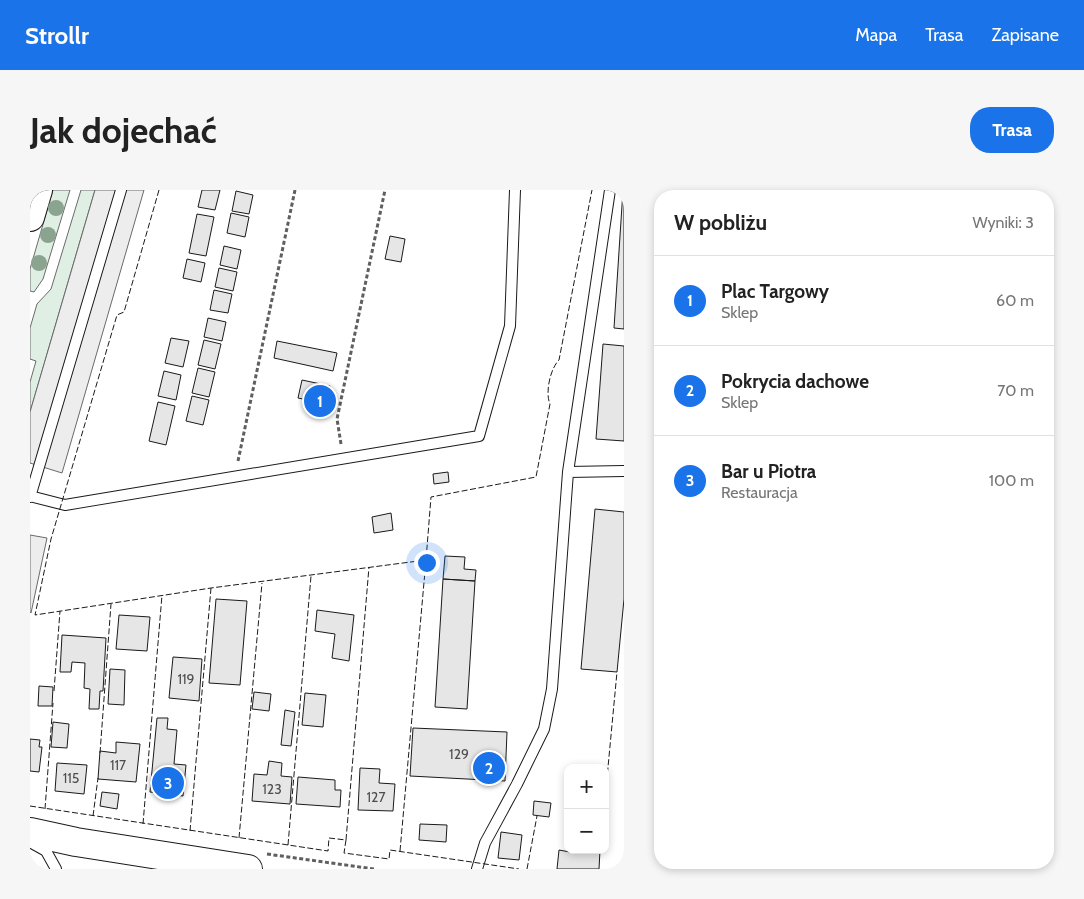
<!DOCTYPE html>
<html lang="pl">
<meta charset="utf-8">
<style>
body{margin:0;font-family:Cabin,sans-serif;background:#f6f6f6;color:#222}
.controls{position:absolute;right:15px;bottom:15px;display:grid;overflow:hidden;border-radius:10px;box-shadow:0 2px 8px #0003}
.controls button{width:45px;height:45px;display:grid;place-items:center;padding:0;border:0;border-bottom:1px solid #e0e0e0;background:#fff;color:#222;font:25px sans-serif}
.you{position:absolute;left:396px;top:372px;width:18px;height:18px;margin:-12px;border:4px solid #fff;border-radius:50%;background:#1a73e8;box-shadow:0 0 0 8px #1a73e833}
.badge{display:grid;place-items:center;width:32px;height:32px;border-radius:50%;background:#1a73e8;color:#fff;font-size:16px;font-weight:700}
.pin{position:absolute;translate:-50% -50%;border:2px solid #fff;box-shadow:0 1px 5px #0006}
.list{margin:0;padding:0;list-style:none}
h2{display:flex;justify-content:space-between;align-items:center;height:65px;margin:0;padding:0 20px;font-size:21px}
h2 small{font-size:16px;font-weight:400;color:#767676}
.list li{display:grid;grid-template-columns:32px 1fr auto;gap:15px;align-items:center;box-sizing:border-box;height:90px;padding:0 20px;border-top:1px solid #e0e0e0}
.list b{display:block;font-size:19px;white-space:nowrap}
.list p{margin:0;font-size:16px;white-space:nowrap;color:#767676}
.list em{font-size:16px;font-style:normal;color:#767676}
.map{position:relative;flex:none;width:594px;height:679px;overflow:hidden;border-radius:20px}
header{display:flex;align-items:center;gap:30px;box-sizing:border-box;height:70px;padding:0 25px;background:#1a73e8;color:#fff}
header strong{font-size:24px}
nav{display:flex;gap:28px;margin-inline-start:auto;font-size:18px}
.intro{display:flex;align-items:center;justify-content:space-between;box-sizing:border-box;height:120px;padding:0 30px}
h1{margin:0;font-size:35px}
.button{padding:12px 22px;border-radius:20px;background:#1a73e8;color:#fff;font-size:18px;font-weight:700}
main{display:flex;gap:30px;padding:0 30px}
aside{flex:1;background:#fff;border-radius:20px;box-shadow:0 2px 8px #0003}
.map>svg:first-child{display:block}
.green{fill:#e0efe3;stroke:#6a6a6a}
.parking{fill:#ededed;stroke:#6a6a6a}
.building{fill:#e6e6e6;stroke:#1a1a1a}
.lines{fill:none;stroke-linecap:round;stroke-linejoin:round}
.lane-casing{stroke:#1a1a1a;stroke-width:12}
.secondary-casing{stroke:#1a1a1a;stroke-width:30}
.path{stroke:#5f5f5f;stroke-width:3;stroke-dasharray:4 2.5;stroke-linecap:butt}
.lane{stroke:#fff;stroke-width:10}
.secondary{stroke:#fff;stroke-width:28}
.fence{stroke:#1a1a1a;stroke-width:1;stroke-dasharray:6 2.5;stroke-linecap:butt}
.tree{fill:#8aa48f}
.labels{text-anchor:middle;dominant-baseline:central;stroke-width:4;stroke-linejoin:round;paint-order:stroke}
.number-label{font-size:14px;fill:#4d4d4d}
</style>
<header>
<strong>Strollr</strong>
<nav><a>Mapa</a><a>Trasa</a><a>Zapisane</a></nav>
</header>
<div class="intro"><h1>Jak dojechać</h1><a class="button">Trasa</a></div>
<main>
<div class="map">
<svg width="594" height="679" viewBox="0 0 594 679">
<rect width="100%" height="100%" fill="#fff"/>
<!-- green -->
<path class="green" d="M23 0H40L13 89 4 102 0 101V79Z
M51 0H65L0 222V192L6 171 0 169V138L7 114 21 99Z"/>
<!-- parking -->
<path class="parking" d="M65 0H114L32 283 0 273V222Z
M0 345 17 348 1 423 0 422Z"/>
<!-- building -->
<path class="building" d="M172 0H190L185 20 168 17Z
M593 0H594V139L584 138Z
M206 1 223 5 219 24 202 21Z
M201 23 219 27 215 47 197 43Z
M167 24 184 27 176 66 159 63Z
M360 46 375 49 371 72 355 69Z
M194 56 211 60 207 79 190 75Z
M157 69 175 73 171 92 153 88Z
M189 78 207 82 203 101 185 97Z
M184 100 202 104 198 123 180 120Z
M178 128 196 132 192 151 174 147Z
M141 148 159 151 153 177 135 173Z
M174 150 191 154 185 179 168 175Z
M247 151 307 163 303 181 244 168Z
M573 154 594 156V251L566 249Z
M168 178 185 182 179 207 162 203Z
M134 181 151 185 146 210 128 206Z
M272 190 300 196 296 214 268 208Z
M162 206 179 210 173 235 156 231Z
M128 212 145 216 136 255 119 251Z
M418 282 419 292 404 294 403 284Z
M565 319 594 322V409L587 482 551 479Z
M361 323 363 340 344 343 342 327Z
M415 366 435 367 434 379 446 380 445 391 413 389Z
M413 389 445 391 437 519 405 517Z
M186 409 217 411 210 495 179 493Z
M287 420 324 425 319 471 302 468 305 444 285 441Z
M89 425 120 427 117 461 86 459Z
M32 445 76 448 73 501H70L69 519H59L60 499 54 498 55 473 42 472 41 482H30Z
M143 467 172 469 169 511 139 508Z
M80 479 95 480 94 515 78 514Z
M9 496 23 497 22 516H8Z
M224 502 241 504 239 521 222 519Z
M275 503 296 505 293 537 272 535Z
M255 520 265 522 261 556 251 555Z
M127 528H138L137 539 147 540 144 574 156 575 153 606 120 602Z
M23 532 39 534 37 558 21 557Z
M383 538 477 542 475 591 380 586Z
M0 549 10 550 9 557H12L9 582 0 581Z
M86 552 110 554 106 592 68 589 70 561 86 563Z
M239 571 252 573 251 586 262 587 260 614 222 611 224 584 237 585Z
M27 573 57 575 54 604 25 601Z
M330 578 350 579 349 593 365 594 363 621 328 620Z
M268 587 305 590V600H311L310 617 266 614Z
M72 602 89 604 87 619 70 616Z
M504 611 521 613 519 627 503 625Z
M390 634 417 635 416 652 389 650Z
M471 642 492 645 489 670 468 668Z
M529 660 540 662V660H570L569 679H527Z"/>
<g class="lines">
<!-- lane casing -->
<g class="lane-casing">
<path id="lane" d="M538 282 594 281
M0 306 35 315 449 246 480 136 485 0
M0 307 91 0
M0 652 16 661 26 679
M447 679 455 653 487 594 514 539 522 499 538 282 580 0"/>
</g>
<!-- secondary casing -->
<g class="secondary-casing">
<path id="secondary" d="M0 27 8 0
M0 642 46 652 218 679"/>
</g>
<!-- path -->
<path class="path" d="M311 254 307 229 355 0
M208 271 265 0
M237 664 344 679"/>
<!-- lane -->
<use href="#lane" class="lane"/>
<!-- secondary -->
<use href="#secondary" class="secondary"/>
<!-- fence -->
<path class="fence" d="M129 0 94 122 87 125 21 349 5 425 181 398 396 370 401 307 506 287 520 214C515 203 520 179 529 170L562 0
M24 501 30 421
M70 563 81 414
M575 609 587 482
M0 616 298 661 299 648 316 650 314 663 359 669 360 660 489 679
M15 619 23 513
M63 626 68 588
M113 634 132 405
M160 641 181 398
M209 648 232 393
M316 650 339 377
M258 655 281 386
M370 661 396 370
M497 679 507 626"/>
</g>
<!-- trees -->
<g class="tree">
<circle cx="26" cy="18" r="8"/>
<circle cx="18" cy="45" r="8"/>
<circle cx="9" cy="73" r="8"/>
</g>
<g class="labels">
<!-- number labels -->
<g class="number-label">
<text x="156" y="489">119</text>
<text x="429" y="564">129</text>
<text x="88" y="575">117</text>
<text x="41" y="588">115</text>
<text x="242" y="599">123</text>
<text x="346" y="607">127</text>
</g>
</g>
</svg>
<div class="controls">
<button>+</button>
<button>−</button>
</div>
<div class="you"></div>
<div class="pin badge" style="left:290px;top:211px">1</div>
<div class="pin badge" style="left:459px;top:578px">2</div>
<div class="pin badge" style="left:138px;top:593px">3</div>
</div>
<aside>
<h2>W pobliżu<small>Wyniki: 3</small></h2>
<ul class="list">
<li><span class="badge">1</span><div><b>Plac Targowy</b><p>Sklep</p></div><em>60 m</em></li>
<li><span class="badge">2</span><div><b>Pokrycia dachowe</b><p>Sklep</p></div><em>70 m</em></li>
<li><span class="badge">3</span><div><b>Bar u Piotra</b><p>Restauracja</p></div><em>100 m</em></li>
</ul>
</aside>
</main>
